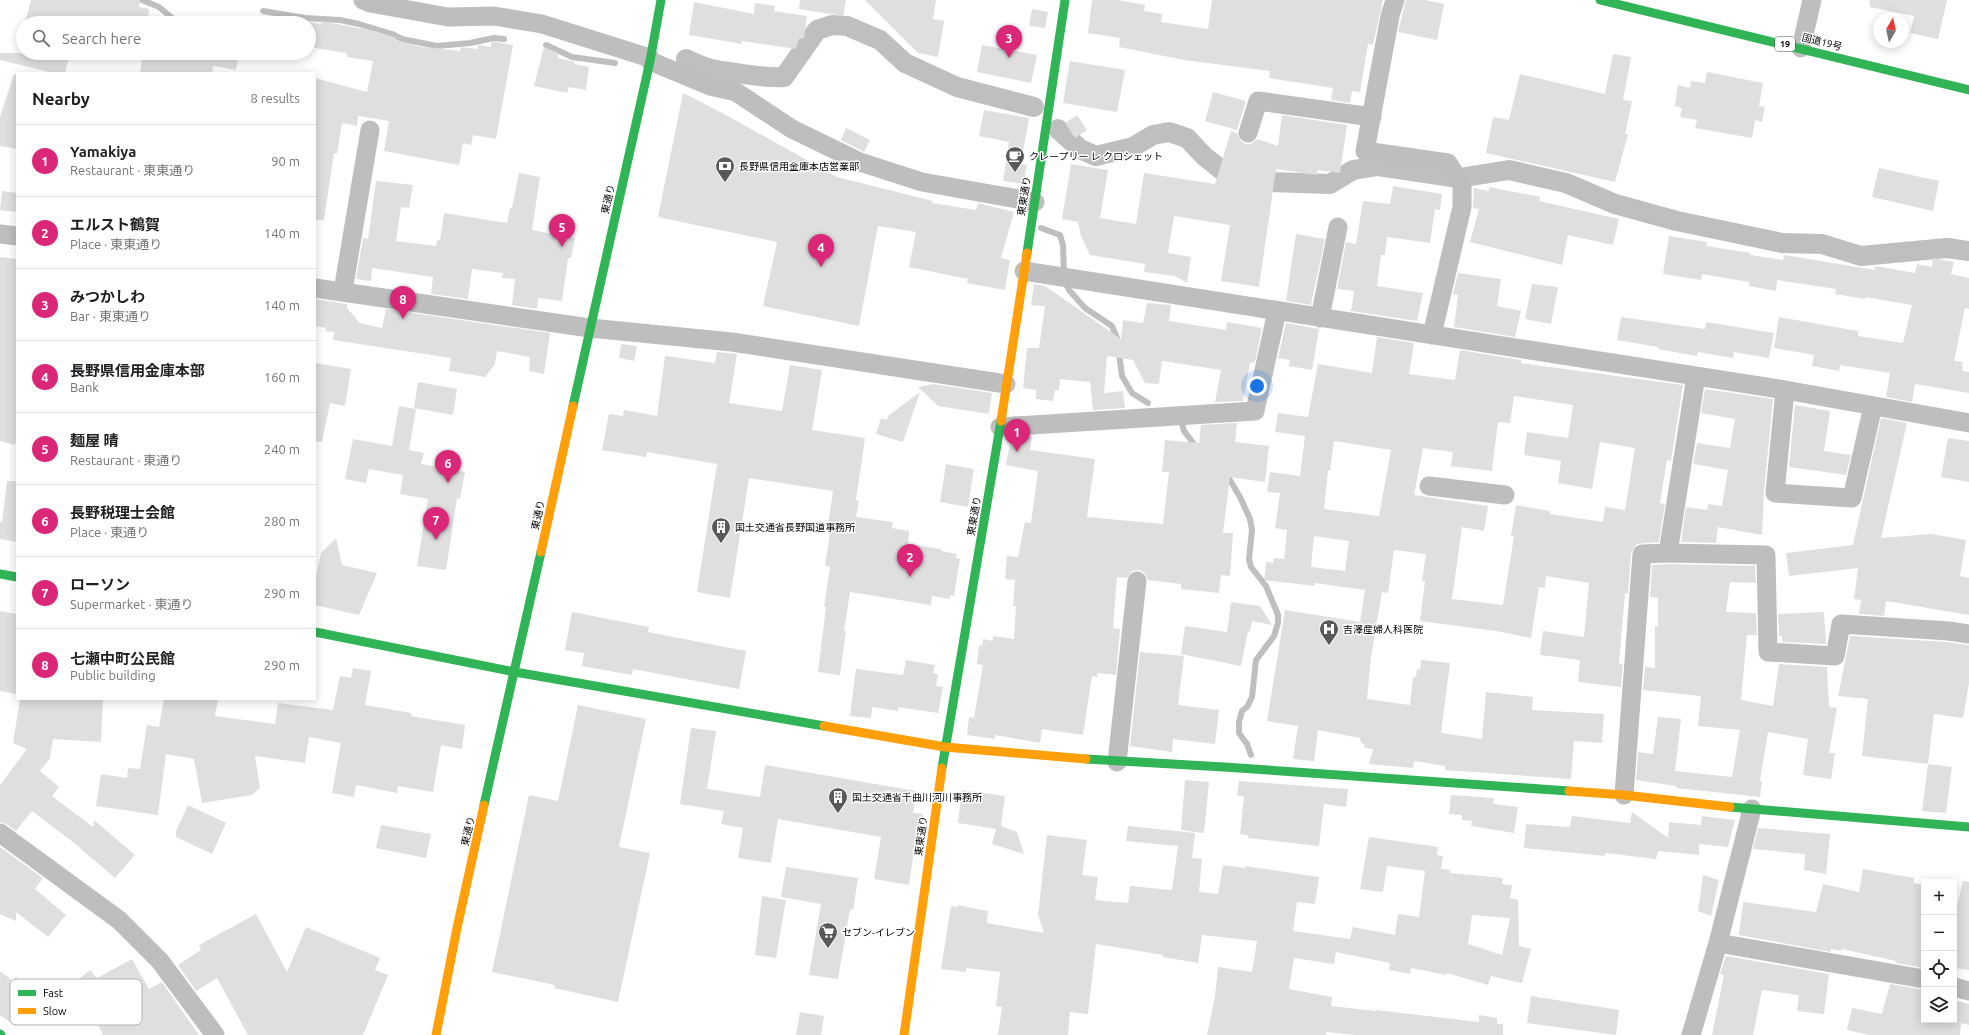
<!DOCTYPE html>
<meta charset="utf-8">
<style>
body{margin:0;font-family:Ubuntu,"Noto Sans JP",sans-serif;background:#f6f6f6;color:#202124}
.controls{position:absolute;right:12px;bottom:12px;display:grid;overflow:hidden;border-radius:0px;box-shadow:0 2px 10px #0003}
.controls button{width:36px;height:36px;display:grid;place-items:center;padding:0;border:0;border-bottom:1px solid #e0e0e0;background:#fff;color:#202124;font:20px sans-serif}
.compass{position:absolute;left:1873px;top:12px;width:36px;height:36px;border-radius:50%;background:#fff;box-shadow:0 2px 10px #0003;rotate:9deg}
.you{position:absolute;left:1257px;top:386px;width:14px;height:14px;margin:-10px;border:3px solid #fff;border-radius:50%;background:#1a73e8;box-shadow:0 0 0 6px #1a73e833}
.badge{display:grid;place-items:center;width:26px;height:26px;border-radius:50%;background:#db2777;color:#fff;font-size:13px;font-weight:700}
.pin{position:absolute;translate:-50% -33px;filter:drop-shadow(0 1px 2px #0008)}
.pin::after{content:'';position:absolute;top:21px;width:14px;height:12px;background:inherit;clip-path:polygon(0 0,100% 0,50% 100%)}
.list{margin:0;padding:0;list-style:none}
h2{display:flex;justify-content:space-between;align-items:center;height:52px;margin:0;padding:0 16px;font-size:17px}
h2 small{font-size:13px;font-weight:400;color:#757577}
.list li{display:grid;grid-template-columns:26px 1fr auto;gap:12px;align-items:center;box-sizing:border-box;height:72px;padding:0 16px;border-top:1px solid #e0e0e0}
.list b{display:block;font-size:15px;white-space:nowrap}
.list p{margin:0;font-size:13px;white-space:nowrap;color:#757577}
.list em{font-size:13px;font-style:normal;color:#757577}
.icon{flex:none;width:22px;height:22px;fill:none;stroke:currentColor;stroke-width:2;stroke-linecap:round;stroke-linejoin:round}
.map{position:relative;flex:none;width:1969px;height:1035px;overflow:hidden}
.search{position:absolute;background:#fff;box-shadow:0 2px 10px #0003;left:16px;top:16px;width:300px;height:44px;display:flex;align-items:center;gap:10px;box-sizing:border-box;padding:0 14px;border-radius:22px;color:#757577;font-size:15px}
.panel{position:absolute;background:#fff;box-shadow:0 2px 10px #0003;left:16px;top:72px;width:300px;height:628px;border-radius:0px}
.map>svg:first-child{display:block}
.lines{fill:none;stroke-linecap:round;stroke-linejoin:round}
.stream{stroke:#bfbfbf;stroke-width:6}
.canal{stroke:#bfbfbf;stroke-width:20}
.building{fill:#dfdfdf;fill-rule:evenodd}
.street{stroke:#bebebe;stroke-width:19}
.fast{stroke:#30b455;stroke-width:9}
.slow{stroke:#ff9f0a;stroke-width:9}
.labels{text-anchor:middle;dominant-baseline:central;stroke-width:3;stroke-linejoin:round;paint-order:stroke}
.shield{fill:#fff;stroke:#4c4c4c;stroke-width:1}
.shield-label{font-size:9px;font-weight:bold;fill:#000}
.street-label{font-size:10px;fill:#000;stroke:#fff}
.poi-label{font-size:10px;fill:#000;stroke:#fff;text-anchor:start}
.key{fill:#fff;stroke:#b2b2b2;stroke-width:1}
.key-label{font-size:11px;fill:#000}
</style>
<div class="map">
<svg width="1969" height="1035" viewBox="0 0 1969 1035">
<rect width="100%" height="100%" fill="#fff"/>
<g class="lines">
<!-- stream -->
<path class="stream" d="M142 0 159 7 178 23
M263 11 305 18 340 20 359 24 392 34 402 39 437 46 470 43 494 38 504 39
M243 23 246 21
M546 45 572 57 615 63
M1041 228 1060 235 1063 245 1064 272
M1066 284 1069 290 1085 308 1112 326 1117 338 1122 376 1132 393 1148 403
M1181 420 1184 431 1197 448
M1225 472 1240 497 1250 519 1252 530 1249 559 1251 567 1266 586 1278 615V623L1274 636 1256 660 1252 697 1247 707 1242 711 1239 722V733L1247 744 1251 755"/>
<!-- canal -->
<path class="canal" d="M686 59C710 71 718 70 743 74 757 76 769 78 784 77L817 30 832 25 847 26 880 40 905 63 957 87 1034 107
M1058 129 1080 149 1096 156 1133 147 1153 135 1169 132 1187 138 1204 156 1224 172 1269 182 1330 184 1353 170 1378 166 1459 178 1509 170 1566 183 1615 204 1677 221 1782 243 1822 244 1861 256 1947 248 1969 251"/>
</g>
<!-- building -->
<path class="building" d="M31 0H140L139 7 149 9 147 23H103L78 19 77 23H25Z
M800 0H846L843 16 799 9Z
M865 0H936L933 19 944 21 938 57 918 53Z
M1092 0H1118L1145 5 1144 11 1162 14 1161 22 1208 29 1212 0H1383L1373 45 1368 44 1360 92 1352 91 1350 103 1331 100 1333 88 1269 78 1270 71 1184 60 1119 47 1120 38 1088 33Z
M1406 0H1425L1444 4 1437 40 1398 32Z
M1870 0H1947L1938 39 1910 33 1914 16 1870 7Z
M694 2 754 14 755 3 775 6 774 11 807 16 804 38 799 39 796 49 742 41V44L689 35Z
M1032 9 1048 12 1045 28 1029 26Z
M321 21 375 31 396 38V40L417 46 460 51 461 47 477 49 478 45 491 47V41L513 45 496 139 473 135 471 145 463 143 459 165 384 151 389 121 358 116 357 126 342 123 337 154 334 153 324 220H315V78L367 92 373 61 347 57V53L309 47V22L321 24Z
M982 45 1037 55 1031 83 977 72Z
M544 47 558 53V58L575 62 574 64 589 67 586 90 569 87 567 93 534 86Z
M0 53H70L65 73H53L0 60Z
M143 53H239L236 70 213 66 212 73H140Z
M1613 54 1631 57 1623 100 1632 101 1625 134H1628L1615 182 1486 153 1493 117 1509 120 1520 74 1605 94Z
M1070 61 1125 70 1117 112 1063 103Z
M1707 72 1763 83 1759 106 1765 107 1762 122 1755 120 1752 138 1695 128 1697 120 1680 117 1682 108 1675 106 1678 85 1690 88 1691 81 1705 83Z
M14 74 17 75V149L0 146V117Z
M1213 92 1246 101 1237 130 1205 121Z
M683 93 726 115 837 177 933 201 932 203 976 210 978 203 1014 212 1001 258 1010 260 1005 290 967 283 968 279 909 267 916 232 878 226 859 326 763 306 777 242 658 217Z
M984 110 1029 118 1021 164 1027 165 1023 184 1003 181 1009 142 979 136Z
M1077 115 1087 130 1075 138 1065 123Z
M1282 115 1347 125 1340 173 1317 170V175L1276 169 1259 287 1221 281 1230 225 1174 216 1168 253 1191 257 1187 283 1175 276 1144 272 1145 264 1090 255 1081 236 1078 222 1062 219 1071 164 1108 170 1100 218 1136 224 1144 173 1215 184 1231 131 1237 133 1240 140 1245 144H1251L1257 139 1278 146Z
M846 128 870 140 864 152 841 140Z
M1879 168 1939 181 1933 211 1872 197Z
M519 173 540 177 532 230 575 238 571 258H568L562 301 538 298 537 309 512 305 515 279 502 278 503 273 472 269 468 299 431 294 433 277 372 268 371 281 356 279 363 238 368 239 376 181 413 185 409 208 401 207 396 241 436 246 437 240H440L444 213 507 223 510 208H512Z
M1393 186 1442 194 1440 210 1435 209 1430 243 1387 237 1385 255H1381L1377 286 1423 293 1417 321 1351 311 1354 291 1337 289 1346 242 1356 244 1363 201 1390 204Z
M1489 187 1540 197 1539 201 1619 219 1613 245 1568 235 1562 265 1470 242 1479 209 1473 208 1474 188 1489 191Z
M2 191 17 193V212L0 210Z
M1296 234 1325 239 1311 305 1286 301Z
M1669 236 1707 242 1706 246 1751 253 1750 255 1783 260 1784 255 1875 270V266L1915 273 1917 264 1932 267 1933 258 1954 262 1951 274 1969 278V309L1965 308 1954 361 1963 362 1962 371 1969 372V393L1915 384 1912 402 1886 397 1890 373 1840 365 1839 371 1812 366 1814 355 1774 348 1779 317 1858 331V336L1903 343 1912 305 1865 297V299L1835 294 1836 289 1777 280 1776 291 1749 286V282L1702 274 1701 280 1663 274Z
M0 257 17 259V434L15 445 0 441Z
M1458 273 1501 279 1497 306 1521 311 1515 337 1454 327 1458 295 1453 294Z
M1034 284 1045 286 1121 339 1123 320 1143 323 1147 303 1171 305 1169 321 1226 330 1227 322 1262 328 1255 362 1250 363 1243 401 1215 402 1221 370 1162 361 1159 384 1145 383 1133 360 1107 356 1104 393 1123 391 1125 408 1093 410 1090 382 1060 379 1059 390H1055L1053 401 1036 399V390L1023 388 1027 348H1039L1045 306 1031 305Z
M1532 284 1558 287 1551 324 1525 319Z
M315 299 347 304V308L360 323 382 328 386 309 550 333 544 374 529 371 530 357 497 351 495 364 485 377 449 371 451 358 333 340 334 332 325 331 326 328 315 326Z
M1621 317 1705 329 1706 322 1774 333 1769 358 1734 352 1733 358 1698 352 1697 356 1658 349V347L1617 340Z
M1286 323 1319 329 1312 370 1289 366 1290 360 1278 358Z
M1377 337 1414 343 1409 374 1455 380 1460 350 1521 360V363L1683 385 1671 461 1667 460 1660 503 1665 504 1659 542 1637 544 1631 553 1628 594 1625 593 1619 664H1623L1621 687 1578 682 1580 660 1540 655 1543 631 1584 637 1589 583 1546 576 1545 588 1539 587 1531 638 1496 631 1420 621 1425 581H1422L1426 554 1394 550 1388 593 1382 592 1371 657 1367 699 1410 705 1413 677H1416L1417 669 1420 670 1421 660 1450 663 1441 733 1482 739 1486 692 1533 697 1532 710 1604 714 1602 743 1574 741 1571 779 1445 770V766L1414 761 1413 768 1369 764 1373 749 1365 748 1364 744 1361 743 1360 738 1318 730 1314 761 1293 759 1298 726 1267 721 1285 610 1360 622 1365 590 1315 583V586L1264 580 1266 562 1273 563 1274 558 1284 559 1287 530 1275 528 1280 493 1267 492 1270 472 1300 476 1305 436 1275 432 1278 413 1308 417 1318 364 1372 373ZM1514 396 1573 405 1568 438 1527 432 1524 455 1561 461 1558 483 1592 489 1600 442 1635 448 1625 510 1605 507 1603 522 1550 514V511L1516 505 1511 536H1514L1503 605 1452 599 1462 527 1484 531 1488 506 1414 495 1423 448 1453 452 1451 466 1492 471 1498 422 1510 423ZM1334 441 1391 450 1379 516 1324 509 1328 470 1330 471ZM1314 536 1349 541 1345 571 1311 567Z
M621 344 637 346 634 361 619 358Z
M717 352 737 354 729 403 782 411 790 365 822 370 812 430 865 438 856 500 859 501 856 517 893 522 892 528 909 531 908 544 941 549V551L957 554 956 558 960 559 954 596 950 595V599L932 596 931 605 850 592 844 631H846L840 675 818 672 826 607H824L830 567 825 566 830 533 827 532 833 491 749 478 730 598 697 592 717 464 647 452 646 457 602 450 609 414 623 416 624 410 657 416 665 356 715 363Z
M315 363 351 369 345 406 330 403 322 442 315 441Z
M418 382 457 389 453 415 414 408Z
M933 384 992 393 989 414 938 406 918 387Z
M1705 389 1773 399 1764 492 1762 535 1718 527 1716 543 1681 542 1686 507 1707 510 1708 504 1722 506 1728 470 1693 464 1697 443 1730 448 1735 419 1701 413Z
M920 392 903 442 876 434 881 418 887 420 888 416Z
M1795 405 1830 411 1824 451 1851 455 1846 475 1789 467Z
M399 406 416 409 409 450 424 453 421 464 465 472 460 499 457 498 446 570 417 566 428 499 400 494 403 475 369 469 366 483 345 479 353 439 392 446Z
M1881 418 1907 423 1881 538 1931 534 1966 540 1960 576 1969 578V615L1886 601 1884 616 1859 614 1861 600 1854 599 1858 568 1789 576 1786 553 1853 545Z
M1237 423 1235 442 1269 446 1265 482 1230 477 1223 533H1233L1230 576 1221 575 1219 593 1181 589V584L1148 580 1144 572 1139 570 1132 571 1127 578 1117 577 1113 628 1120 629 1116 675 1097 673V677L1092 676 1083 735 1042 729 1040 743 995 735V739L967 735 969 717 974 718 983 665 977 664 979 645 982 646 983 639 993 641V636L1014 639 1016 606H1013L1015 580 1005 579 1007 556 1018 557 1025 522 1031 523 1038 471 1006 465 1011 437 1032 436 1030 450 1095 459 1087 517 1163 524 1169 472H1162L1165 440 1199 443 1201 425Z
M1948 438 1969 441V482L1941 477Z
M946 464 974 469 968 507 940 502Z
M7 481H17V542L0 539V522H2Z
M336 538 342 565 377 573 359 615 315 605V581L321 553Z
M1668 564 1755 566 1756 583 1730 582 1726 612 1756 613 1757 635H1747L1741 700 1773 706 1779 664 1827 667 1829 707 1837 708 1829 753H1835L1831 779 1803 775 1808 739 1768 732 1760 781 1762 782 1760 797 1676 788V786L1636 780 1638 752 1653 754 1658 717 1681 719 1675 771 1732 777 1740 730 1698 726 1701 696 1643 690 1645 667 1655 668V626L1658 627V598L1650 597 1652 565Z
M1231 602 1260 606 1272 625 1252 621 1250 632 1248 631 1241 666 1181 654 1185 626 1227 632Z
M0 611 17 614V694L0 691Z
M572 612 649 627 648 632 746 651 739 689 633 669 632 675 582 666 584 653 565 650Z
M1824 612 1826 644 1782 642V636H1779L1778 614Z
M1850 636 1947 642 1969 645V683L1963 718 1934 714 1928 764 1952 767 1946 813 1922 811 1928 764 1862 756 1868 699 1838 696Z
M1140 652 1184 656 1178 705 1219 710 1215 744 1173 739 1172 752 1130 746Z
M906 660 935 665 933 673 938 674 936 686 943 687 938 713 898 707V711L872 707 871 718 850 716 856 669 903 675Z
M353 668 371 671 365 705 411 713V716L465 725 462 749 441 745 433 792 398 786 397 793 356 785 354 797 332 793 341 743 309 737 305 763 255 756 260 788 252 795 202 803 194 759 166 754 158 815 96 806 101 774 127 778 128 768 140 769 147 725 159 727 164 699H218L215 716 275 724 278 703 333 710 340 676 351 678Z
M20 699H103L101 742 53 739 50 758 40 771 59 787 52 796 93 827 94 820 135 855 115 878 73 842 32 811 16 831 6 824 0 822V785L27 749 13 743Z
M578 705 646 719 619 847 650 853 618 1002 554 988 555 985 492 972 529 795 558 801Z
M691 728 716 731 707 789 760 797 765 765 916 791 913 813 923 814 918 844 915 843 909 885 874 879 881 837 778 819 771 863 738 858 743 828 721 824 724 811 680 804Z
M1185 780 1209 782 1204 833 1181 830Z
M1239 781 1348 789 1346 807 1324 804 1319 846 1248 838V835L1240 834 1244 797 1237 795Z
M962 790 1005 796 1001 826 1017 832 1024 854 992 844 996 829 958 823Z
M1451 795 1494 798 1493 804 1518 807 1514 833 1471 826 1472 821 1462 820V815L1449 814Z
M188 805 226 823 212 854 176 837V831Z
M1632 812 1668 838 1669 822 1701 825 1702 816 1735 820 1728 847 1699 844V855L1658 851 1656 859 1605 853V856L1524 848 1526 824 1570 827 1572 816 1630 823Z
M381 825 431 834 426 858 376 848Z
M1128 826 1195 833 1192 858 1202 859 1199 892 1218 894 1223 865 1245 868V866L1319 877 1315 904 1297 902 1293 931 1350 939 1353 927 1395 935 1398 914 1419 917 1425 871 1387 866 1383 892 1360 889 1369 837 1438 847 1437 855 1443 856 1441 869 1450 870V873L1503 878 1502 884 1512 885 1510 898 1518 900 1519 946 1531 949 1522 983 1491 976 1488 985 1447 973 1446 975 1411 968 1410 974 1389 970 1390 963 1336 952 1334 964 1294 958 1289 989 1332 997 1331 1006 1376 1011V1010L1479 1022V1015L1497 1018V1024H1503V1035H1356L1326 1032V1035H1207L1215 996 1218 967 1252 972 1257 941 1202 935 1198 963 1163 957V955L1096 944 1088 1014 1070 1012 1068 1035H998L1002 1007 996 1006 1000 972 966 968V972L941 969 951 906 958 907V905L988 911 987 923 1044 933 1038 915 1047 835 1087 840 1082 875 1098 877 1095 900 1128 903 1130 886 1172 890 1178 846 1126 841ZM1472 915 1510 918 1502 955 1468 944Z
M1758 828 1830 834 1826 874 1804 870 1805 854 1753 849Z
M0 847 43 878 35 889 66 915 48 937 16 912V921L0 914Z
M786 867 858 878 853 910 850 909 838 979 809 975 821 904 781 897Z
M1863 869 1914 878V883L1924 885V968L1896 963V961L1842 949V951L1831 949V952L1739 935 1743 902 1816 912 1823 884 1859 892Z
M1703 875 1719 880 1711 916 1698 911Z
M1963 881 1969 882V970L1954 968V918Z
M762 896 786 900 776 958 755 955Z
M256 914 287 972 306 927 380 958 375 970 388 975 363 1035H248L217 978 196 991 178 965 201 950 199 945Z
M1726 956 1829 974 1824 1014 1797 1011 1799 995 1762 990 1753 1035H1712L1724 975 1720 974Z
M132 959 149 989 162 982 199 1035H103L94 1017 68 988 90 970 97 978Z
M0 971 13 981 16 977 39 992 15 1026 0 1015Z
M1890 984 1924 990V1020H1954V1000L1969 1004V1025L1961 1023 1960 1035H1869L1847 1030 1852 1008 1882 1014Z
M1531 996 1619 1010 1616 1035 1527 1023Z
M800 1012 824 1016 821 1035H796Z"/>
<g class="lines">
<!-- street -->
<path class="street" d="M363 0 370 3 448 17 494 16 542 24 650 58
M1395 0 1390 16 1365 151 1448 163 1462 185V207L1432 335
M1801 48 1812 0
M650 61 710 86 736 92 792 129 860 162 922 182 1035 202
M1248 133 1258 101 1372 117
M0 234 17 236
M1024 271 1785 390 1969 423
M315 288 590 328 732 342 1006 384
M343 291 370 130
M1320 318 1338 227
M1785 390 1775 493 1852 498 1873 406
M1000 427 1255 411 1277 311
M1429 486 1505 495
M1668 553 1766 555 1768 652 1835 656 1841 624 1949 631 1969 634
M1117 762 1137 581
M1624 795 1642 554 1668 553 1696 376
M0 833 119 920 160 961 215 1035
M1718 943 1924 979
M1954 987 1969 991
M1691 1035 1718 943 1752 809"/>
<!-- fast -->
<path class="fast" d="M1600 0 1969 90
M1027 253 1065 0
M573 406 650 61 661 0
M0 574 17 577
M315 632 515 672 824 726
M1086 759 1224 767 1569 791
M942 768 1001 421
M484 805 541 552
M1730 807 1969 827
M0 1034 1 1035"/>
<!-- slow -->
<path class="slow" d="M1001 421 1027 253
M541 552 573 406
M824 726 945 747 1086 759
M1569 791 1624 795 1730 807
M436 1035 457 928 484 805
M904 1035 942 768"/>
</g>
<!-- icons -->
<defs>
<g id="cafe-pin" transform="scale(1)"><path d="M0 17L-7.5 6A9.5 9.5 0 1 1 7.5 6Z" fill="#595959" stroke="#fff"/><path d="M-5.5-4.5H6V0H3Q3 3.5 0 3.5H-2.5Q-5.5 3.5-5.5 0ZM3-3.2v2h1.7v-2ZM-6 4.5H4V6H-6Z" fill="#fff"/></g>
<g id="bank-pin" transform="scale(1)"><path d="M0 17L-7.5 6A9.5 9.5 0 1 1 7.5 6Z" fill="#595959" stroke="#fff"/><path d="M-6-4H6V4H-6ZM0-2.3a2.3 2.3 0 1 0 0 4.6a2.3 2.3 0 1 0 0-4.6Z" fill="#fff"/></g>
<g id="building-pin" transform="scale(1)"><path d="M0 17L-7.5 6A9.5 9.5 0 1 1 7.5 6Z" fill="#595959" stroke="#fff"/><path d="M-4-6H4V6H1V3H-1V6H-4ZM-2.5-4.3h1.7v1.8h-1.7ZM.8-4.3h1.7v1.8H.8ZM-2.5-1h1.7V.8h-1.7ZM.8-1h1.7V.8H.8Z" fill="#fff"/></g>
<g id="hospital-pin" transform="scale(1)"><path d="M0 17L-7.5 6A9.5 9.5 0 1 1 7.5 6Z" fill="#595959" stroke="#fff"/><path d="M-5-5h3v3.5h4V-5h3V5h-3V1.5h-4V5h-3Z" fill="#fff"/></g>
<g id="supermarket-pin" transform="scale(1)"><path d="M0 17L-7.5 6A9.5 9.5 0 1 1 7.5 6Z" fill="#595959" stroke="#fff"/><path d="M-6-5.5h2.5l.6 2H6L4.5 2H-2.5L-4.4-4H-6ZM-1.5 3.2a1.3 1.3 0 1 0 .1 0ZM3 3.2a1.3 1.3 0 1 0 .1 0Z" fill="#fff"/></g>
</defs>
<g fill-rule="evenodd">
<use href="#cafe-pin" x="1015" y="156"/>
<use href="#bank-pin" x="725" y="166"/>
<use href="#building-pin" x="721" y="527"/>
<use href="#hospital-pin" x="1329" y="629"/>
<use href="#building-pin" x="838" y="797"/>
<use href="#supermarket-pin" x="828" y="932"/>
</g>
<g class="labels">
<!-- shield labels -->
<rect class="shield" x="1775" y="37" width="20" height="14" rx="3"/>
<g class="shield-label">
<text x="1785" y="44">19</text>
</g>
<!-- street labels -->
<g class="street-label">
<text transform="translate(1822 42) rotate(14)">国道19号</text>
<text transform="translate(1024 196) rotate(-81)">東東通り</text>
<text transform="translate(608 199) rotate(-77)">東通り</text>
<text transform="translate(538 515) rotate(-78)">東通り</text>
<text transform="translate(974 516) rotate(-80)">東東通り</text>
<text transform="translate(468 831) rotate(-77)">東通り</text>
<text transform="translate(921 836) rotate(-82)">東東通り</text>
</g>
<!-- poi labels -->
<g class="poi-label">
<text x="1029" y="156">クレープリー レ クロシェット</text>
<text x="739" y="166">長野県信用金庫本店営業部</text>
<text x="735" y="527">国土交通省長野国道事務所</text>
<text x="1343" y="629">吉澤産婦人科医院</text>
<text x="852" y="797">国土交通省千曲川河川事務所</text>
<text x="842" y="932">セブン-イレブン</text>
</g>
</g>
<!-- legend -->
<rect x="10" y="979" width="132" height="46" rx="6" class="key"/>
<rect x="18" y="990" width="18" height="6" fill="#30b455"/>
<rect x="18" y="1008" width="18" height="6" fill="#ff9f0a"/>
<g class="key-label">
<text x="43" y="997">Fast</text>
<text x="43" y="1015">Slow</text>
</g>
</svg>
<div class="controls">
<button>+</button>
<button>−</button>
<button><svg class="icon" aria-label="locate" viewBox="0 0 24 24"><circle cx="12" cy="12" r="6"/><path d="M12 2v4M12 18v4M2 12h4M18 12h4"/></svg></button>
<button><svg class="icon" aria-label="layers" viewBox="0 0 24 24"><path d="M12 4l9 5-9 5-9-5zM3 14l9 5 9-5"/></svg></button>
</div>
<svg class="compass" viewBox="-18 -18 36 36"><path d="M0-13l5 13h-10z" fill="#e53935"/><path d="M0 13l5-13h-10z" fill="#757577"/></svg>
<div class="you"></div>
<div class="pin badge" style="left:1017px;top:452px">1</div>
<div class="pin badge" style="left:910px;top:577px">2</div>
<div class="pin badge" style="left:1009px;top:58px">3</div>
<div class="pin badge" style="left:821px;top:267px">4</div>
<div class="pin badge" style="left:562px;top:247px">5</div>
<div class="pin badge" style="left:448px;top:483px">6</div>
<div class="pin badge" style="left:436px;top:540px">7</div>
<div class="pin badge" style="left:403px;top:319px">8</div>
<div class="search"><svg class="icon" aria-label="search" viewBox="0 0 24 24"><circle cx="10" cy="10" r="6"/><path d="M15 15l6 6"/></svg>Search here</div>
<section class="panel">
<h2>Nearby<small>8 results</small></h2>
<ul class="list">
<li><span class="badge">1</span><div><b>Yamakiya</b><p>Restaurant · 東東通り</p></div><em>90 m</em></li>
<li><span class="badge">2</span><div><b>エルスト鶴賀</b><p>Place · 東東通り</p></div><em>140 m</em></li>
<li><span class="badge">3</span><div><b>みつかしわ</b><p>Bar · 東東通り</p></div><em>140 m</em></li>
<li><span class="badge">4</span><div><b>長野県信用金庫本部</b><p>Bank</p></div><em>160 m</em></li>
<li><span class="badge">5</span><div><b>麺屋 晴</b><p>Restaurant · 東通り</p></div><em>240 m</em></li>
<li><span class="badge">6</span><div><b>長野税理士会館</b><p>Place · 東通り</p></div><em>280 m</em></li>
<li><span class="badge">7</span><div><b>ローソン</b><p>Supermarket · 東通り</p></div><em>290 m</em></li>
<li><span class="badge">8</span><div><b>七瀬中町公民館</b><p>Public building</p></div><em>290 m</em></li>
</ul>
</section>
</div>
